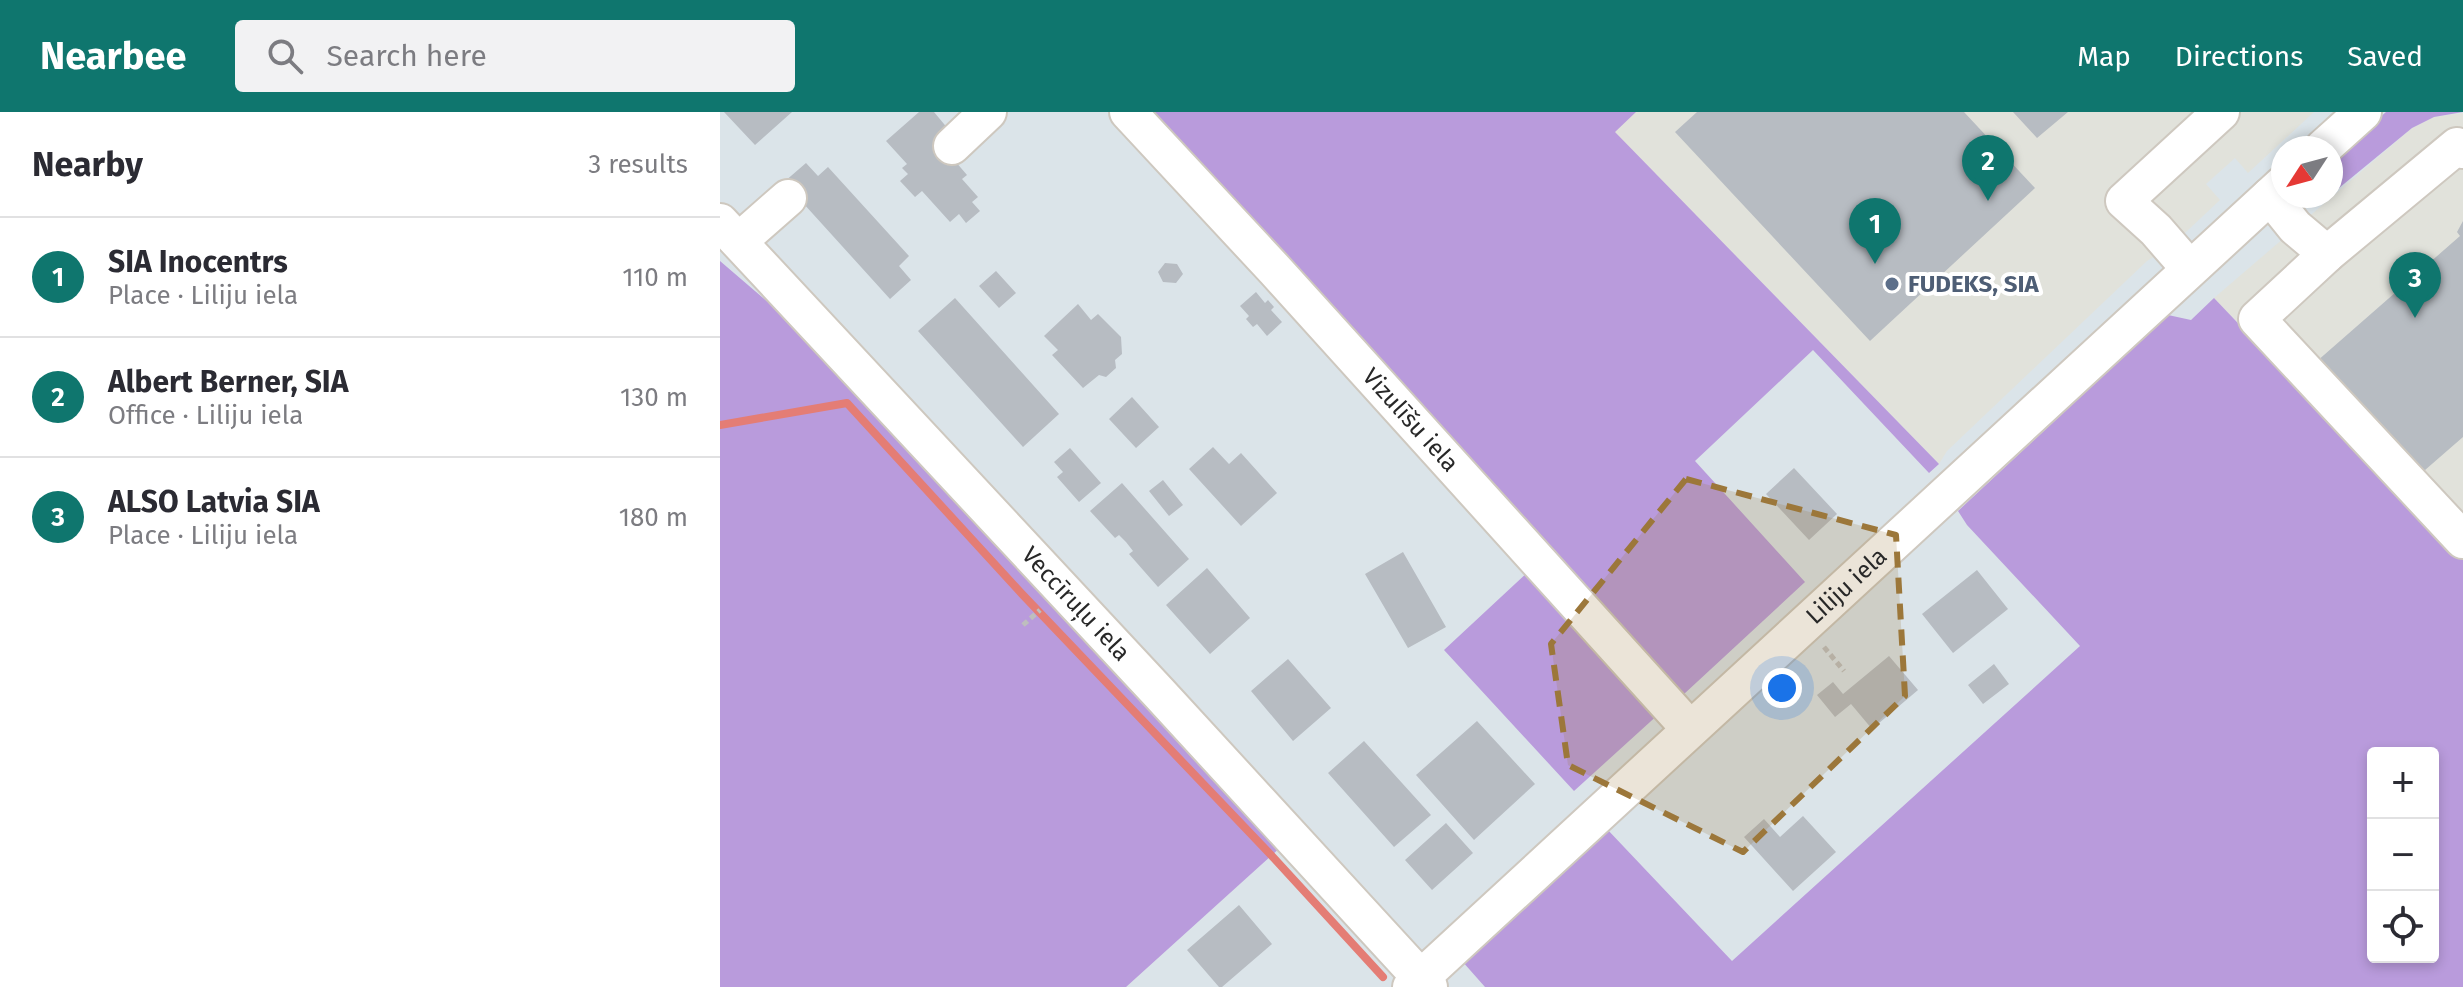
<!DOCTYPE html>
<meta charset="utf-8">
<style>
body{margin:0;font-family:"Fira Sans",sans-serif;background:#f2f2f3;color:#2b2b33}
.controls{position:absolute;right:24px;bottom:24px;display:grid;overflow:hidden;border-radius:8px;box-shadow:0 4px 12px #0003}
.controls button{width:72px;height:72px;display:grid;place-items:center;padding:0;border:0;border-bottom:2px solid #e1e1e2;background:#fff;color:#2b2b33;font:40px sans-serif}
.compass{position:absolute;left:1551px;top:24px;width:72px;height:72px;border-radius:50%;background:#fff;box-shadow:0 4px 12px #0003;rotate:234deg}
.you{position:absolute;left:1062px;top:576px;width:28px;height:28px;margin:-20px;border:6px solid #fff;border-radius:50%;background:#1a73e8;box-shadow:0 0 0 12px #1a73e833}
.badge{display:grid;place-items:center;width:52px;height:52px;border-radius:50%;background:#0f766e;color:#fff;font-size:26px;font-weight:700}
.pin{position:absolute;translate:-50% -66px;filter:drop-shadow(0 2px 4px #0008)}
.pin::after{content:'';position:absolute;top:42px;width:28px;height:24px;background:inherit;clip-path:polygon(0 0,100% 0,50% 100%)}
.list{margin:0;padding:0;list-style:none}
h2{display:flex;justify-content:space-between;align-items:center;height:104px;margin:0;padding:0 32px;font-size:34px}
h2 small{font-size:26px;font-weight:400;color:#7c7c81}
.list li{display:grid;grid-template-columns:52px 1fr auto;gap:24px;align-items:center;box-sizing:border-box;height:120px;padding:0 32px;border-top:2px solid #e1e1e2}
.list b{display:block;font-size:30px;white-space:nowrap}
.list p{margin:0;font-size:26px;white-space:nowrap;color:#7c7c81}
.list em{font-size:26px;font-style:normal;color:#7c7c81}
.icon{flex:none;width:44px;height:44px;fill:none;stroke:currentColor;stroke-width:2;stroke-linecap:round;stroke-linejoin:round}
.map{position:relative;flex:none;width:1743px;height:875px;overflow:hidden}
header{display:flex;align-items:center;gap:48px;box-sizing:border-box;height:112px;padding:0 40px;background:#0f766e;color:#fff}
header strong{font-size:38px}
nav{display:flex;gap:44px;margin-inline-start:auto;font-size:28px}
.search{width:560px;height:72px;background:#f2f2f3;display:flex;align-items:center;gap:20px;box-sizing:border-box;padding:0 28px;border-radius:8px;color:#7c7c81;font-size:30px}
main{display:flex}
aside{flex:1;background:#fff}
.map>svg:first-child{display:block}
.industrial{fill:#e1e2db}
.green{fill:#b99bdc;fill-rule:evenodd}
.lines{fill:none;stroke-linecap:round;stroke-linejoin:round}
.stream{stroke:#e47d75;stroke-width:8}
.building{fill:#b7bcc2}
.minor-casing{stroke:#cec8bf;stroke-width:40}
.path{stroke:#bebebe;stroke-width:5;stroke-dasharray:6 4;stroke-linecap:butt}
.minor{stroke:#fff;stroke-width:36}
.marked{fill:#9c773a;fill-opacity:0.2;stroke:#9c773a;stroke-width:6;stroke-dasharray:16 10;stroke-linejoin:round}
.service-dot{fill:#5c6f8a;stroke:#fff;stroke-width:3}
.labels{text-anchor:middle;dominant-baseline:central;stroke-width:8;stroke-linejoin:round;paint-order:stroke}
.service-label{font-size:24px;font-weight:bold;fill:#4e5e75;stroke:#fff;text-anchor:start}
.street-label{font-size:24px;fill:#282828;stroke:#fff}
</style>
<header>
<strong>Nearbee</strong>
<div class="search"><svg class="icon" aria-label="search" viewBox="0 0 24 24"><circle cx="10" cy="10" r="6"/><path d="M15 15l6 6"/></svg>Search here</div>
<nav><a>Map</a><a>Directions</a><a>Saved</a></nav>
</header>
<main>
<aside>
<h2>Nearby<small>3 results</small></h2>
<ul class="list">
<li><span class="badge">1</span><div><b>SIA Inocentrs</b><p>Place · Liliju iela</p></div><em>110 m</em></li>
<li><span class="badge">2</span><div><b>Albert Berner, SIA</b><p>Office · Liliju iela</p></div><em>130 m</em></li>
<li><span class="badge">3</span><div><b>ALSO Latvia SIA</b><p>Place · Liliju iela</p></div><em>180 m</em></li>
</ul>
</aside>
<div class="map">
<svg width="1743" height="875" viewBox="0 0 1743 875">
<rect width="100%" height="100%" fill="#dbe4e9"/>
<!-- industrial -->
<path class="industrial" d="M916 0H1594L1528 61 1515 46 1486 72 1500 88 1450 135 1427 149 1227 339 1219 352 894 20Z
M1743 1V448L1494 186 1692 16 1714 5Z"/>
<!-- green -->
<path class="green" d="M425 0H916L895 20 1219 352 1209 361 1093 238 975 349 1085 470 964 582Z
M1666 0H1743L1714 5 1692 16 1619 76 1611 75V49Z
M0 149 133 263 562 734 406 875H0Z
M1494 186 1743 448V875H765L742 849 886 716 1012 849 1360 534 1247 413 1238 399 1448 203 1471 208ZM1653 641H1713V845H1653Z
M810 458 941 600 854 679 724 538Z"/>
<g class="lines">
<!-- stream -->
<path class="stream" d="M0 313 127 291 302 482 551 743 663 865"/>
</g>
<!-- building -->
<path class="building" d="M4 0H72L35 33Z
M199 0H214L229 18 217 28 247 63 242 67 258 85 252 90 260 99 246 111 239 102 230 110 202 79 195 85 180 69 188 62 182 56 187 52 166 29Z
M977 0H1244L1315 76 1150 229 955 20Z
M1293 0H1348L1317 26Z
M86 51 98 64 108 55 189 144 179 154 191 168 170 187 64 70Z
M1743 109V325L1697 365 1596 250 1740 124 1737 120Z
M445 151 457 152 463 162 456 171 443 170 438 160Z
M276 159 296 181 279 196 259 174Z
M536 180 545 191 548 188 554 195 551 198 562 210 547 224 537 212 533 215 526 207 529 204 520 194Z
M235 186 339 302 303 335 198 219Z
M358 192 371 208 378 202 401 225 402 242 395 248 396 256 386 265 379 263 363 276 332 243 338 238 324 224Z
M412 285 439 315 416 336 389 307Z
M493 335 509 352 521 341 557 381 521 414 469 357Z
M350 336 381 371 359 390 337 365 343 360 334 350Z
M1074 356 1117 402 1089 428 1046 382Z
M443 368 463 393 449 404 429 379Z
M402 371 469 447 438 475 409 442 413 439 406 430 399 423 395 426 370 399Z
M683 440 726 515 688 536 645 462Z
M487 456 530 506 490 542 446 493Z
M1257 458 1288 497 1233 541 1202 502Z
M1169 544 1198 578 1152 617 1131 592 1115 605 1097 583 1113 570 1123 582Z
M568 547 611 596 573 629 531 579Z
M1274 552 1289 572 1263 592 1248 573Z
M757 609 815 672 754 728 696 663Z
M644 629 711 703 674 735 608 661Z
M1083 704 1116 740 1073 779 1024 725 1044 707 1060 725Z
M726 711 753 741 712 778 685 748Z
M519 793 552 832 502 875H499L467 838Z"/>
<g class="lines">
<!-- minor casing -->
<g class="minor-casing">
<g id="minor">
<path id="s1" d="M408 0 555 158 970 617"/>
<path d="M232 34 268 0"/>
<path d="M1603 36 1643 0"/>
<path d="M1743 38 1737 34 1607 142 1537 207 1743 428"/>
<path d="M1550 84 1575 115 1607 142"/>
<path id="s2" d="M0 110 439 581 709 875"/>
<path d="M19 129 68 86"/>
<path d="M1469 156 1436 118 1404 89 1501 0"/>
<path id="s3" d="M691 875 1563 72"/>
</g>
</g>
<!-- path -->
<path class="path" d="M303 513 320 498
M1104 535 1124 559"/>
<!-- minor -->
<use href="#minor" class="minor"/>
</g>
<!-- marked area -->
<path class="marked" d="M966 367 1176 423 1185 584 1023 740 848 653 831 532Z"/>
<!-- markers -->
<circle class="service-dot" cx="1172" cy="172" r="8"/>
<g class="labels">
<!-- service labels -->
<g class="service-label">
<text x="1188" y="172">FUDEKS, SIA</text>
</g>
<!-- street labels -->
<g class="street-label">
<text stroke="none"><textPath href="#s1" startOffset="418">Vizulīšu iela</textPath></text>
<text stroke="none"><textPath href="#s3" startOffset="592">Liliju iela</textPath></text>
<text stroke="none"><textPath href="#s2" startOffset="522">Veccīruļu iela</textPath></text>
</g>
</g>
</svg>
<div class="controls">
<button>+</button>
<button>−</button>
<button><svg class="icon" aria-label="locate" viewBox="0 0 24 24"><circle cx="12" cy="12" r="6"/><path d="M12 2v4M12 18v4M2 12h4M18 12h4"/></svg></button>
</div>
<svg class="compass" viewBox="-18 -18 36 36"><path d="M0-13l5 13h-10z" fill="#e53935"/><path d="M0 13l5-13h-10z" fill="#7c7c81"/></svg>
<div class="you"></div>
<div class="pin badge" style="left:1155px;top:152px">1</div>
<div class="pin badge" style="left:1268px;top:89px">2</div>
<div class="pin badge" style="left:1695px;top:206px">3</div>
</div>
</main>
